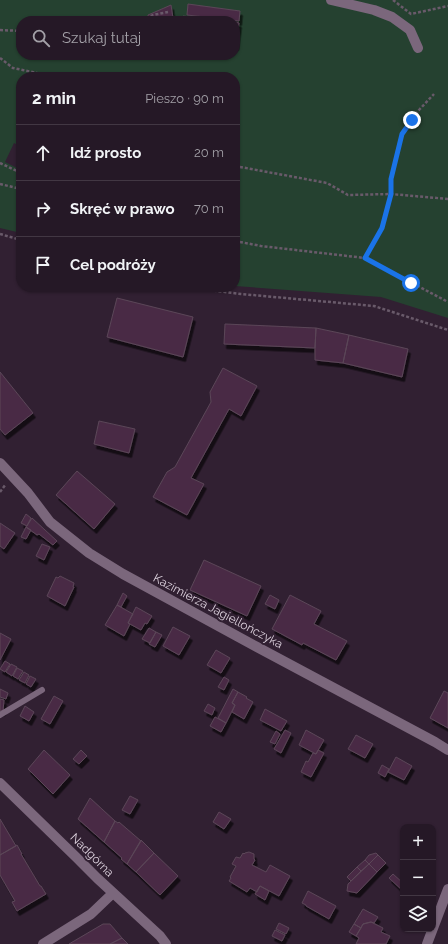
<!DOCTYPE html>
<html lang="pl">
<meta charset="utf-8">
<style>
body{margin:0;font-family:Raleway,sans-serif;background:#2d212e;color:#f1f3f6}
.controls{position:absolute;right:12px;bottom:12px;display:grid;overflow:hidden;border-radius:8px;box-shadow:0 1px 3px #0004}
.controls button{width:36px;height:36px;display:grid;place-items:center;padding:0;border:0;border-bottom:1px solid #423743;background:#251826;color:#f1f3f6;font:20px sans-serif}
.stop{position:absolute;width:12px;height:12px;margin:-9px;border:3px solid #1a73e8;border-radius:50%;background:#fff}
.stop.end{background:#1a73e8;border-color:#fff;box-shadow:0 1px 4px #0008}
.list{margin:0;padding:0;list-style:none}
h2{display:flex;justify-content:space-between;align-items:center;height:52px;margin:0;padding:0 16px;font-size:17px}
h2 small{font-size:13px;font-weight:400;color:#a3a0a7}
.list li{display:grid;grid-template-columns:26px 1fr auto;gap:12px;align-items:center;box-sizing:border-box;height:56px;padding:0 16px;border-top:1px solid #423743}
.list b{display:block;font-size:15px;white-space:nowrap}
.list em{font-size:13px;font-style:normal;color:#a3a0a7}
.icon{flex:none;width:22px;height:22px;fill:none;stroke:currentColor;stroke-width:2;stroke-linecap:round;stroke-linejoin:round}
.map{position:relative;flex:none;width:448px;height:944px;overflow:hidden}
.search{position:absolute;background:#251826;box-shadow:0 1px 3px #0004;left:16px;top:16px;width:224px;height:44px;display:flex;align-items:center;gap:10px;box-sizing:border-box;padding:0 14px;border-radius:16px;color:#a3a0a7;font-size:15px}
.panel{position:absolute;background:#251826;box-shadow:0 1px 3px #0004;left:16px;top:72px;width:224px;height:220px;border-radius:16px}
.map>svg:first-child{display:block}
.green{fill:#254130;fill-rule:evenodd}
.building{fill:#4a2c45;stroke:#5b4658;filter:url(#shadow)}
.lines{fill:none;stroke-linecap:round;stroke-linejoin:round}
.path{stroke:#695a6a;stroke-width:2.5;stroke-dasharray:3 2;stroke-linecap:butt}
.service{stroke:#7b677c;stroke-width:6}
.minor{stroke:#7b677c;stroke-width:10}
.route{stroke:#1a73e8;stroke-width:5}
.labels{text-anchor:middle;dominant-baseline:central;stroke-width:4;stroke-linejoin:round;paint-order:stroke}
.street-label{font-size:12px;fill:#ddd2de;stroke:#312032}
</style>
<div class="map">
<svg width="448" height="944" viewBox="0 0 448 944">
<defs>
<filter id="shadow"><feDropShadow dx="2.5" dy="4.5" stdDeviation="0" flood-color="#0009"/></filter>
</defs>
<rect width="100%" height="100%" fill="#312032"/>
<!-- green -->
<path class="green" d="M0 0H448V318L381 297 235 286V77H21V147L14 143 5 162 21 170V233L0 228ZM21 21H235V55H21Z"/>
<!-- building -->
<path class="building" d="M188 4 240 11 239 21 187 15Z
M171 5 173 18 172 19 148 20V15Z
M183 16 223 21H182Z
M235 22 239 23 236 46H235Z
M117 298 193 317 183 357 107 337Z
M225 324 316 328 315 348 224 344Z
M316 328 349 335 343 363 315 360V348Z
M349 335 408 349 402 377 343 363Z
M223 368 257 386 241 416 229 409 191 478 204 484 187 515 153 497 167 472 175 467 211 402 210 392Z
M0 372 33 413 5 435 0 429Z
M99 421 135 429 129 453 94 444Z
M77 471 115 504 94 529 56 495Z
M26 514 31 518 27 526 21 523Z
M32 518 57 541 53 545 39 534 37 535 26 527Z
M0 523 15 533 4 549 0 546Z
M26 527 31 530 26 539 21 537Z
M42 544 50 547 44 560 36 556Z
M204 560 261 586 247 616 190 590Z
M60 576 74 583 73 587H74L65 606 47 596 56 577 58 578Z
M123 593 127 596 121 607 117 605Z
M270 595 279 600 275 609 265 604Z
M290 595 321 611 314 624 347 641 336 660 303 643 302 645 272 629Z
M117 605 133 614 128 623 130 624 124 636 105 625Z
M136 607 152 616 147 624 145 623 141 630 128 623Z
M173 627 190 636 179 655 163 646Z
M149 628 156 632 150 643 142 639Z
M156 632 162 635 155 647 149 644Z
M0 633 11 639 0 660Z
M216 650 230 658 221 673 207 665Z
M5 661 10 664 5 672 0 669Z
M11 664 17 667 12 676 6 672Z
M17 668 23 671 18 679 13 676Z
M24 672 29 675 25 683 19 680Z
M30 676 36 679 31 687 26 684Z
M224 677 229 680 224 690 218 687Z
M0 689 8 693 6 699 0 697Z
M233 689 238 692 232 703 235 705 226 723 218 718Z
M444 691 448 693V728L430 718Z
M238 692 247 697 246 698 253 702 244 719 232 712 235 705 232 703Z
M54 696 63 701 50 724 41 719Z
M0 699 4 700 3 711H0Z
M208 704 215 708 212 715 204 711Z
M25 706 34 712 29 721 20 716Z
M265 709 287 721 281 731 260 720Z
M215 717 226 723 221 732 210 726Z
M285 730 291 733 281 753 274 749Z
M306 730 324 740 316 754 299 745Z
M276 731 280 734 275 744 270 742Z
M356 735 373 744 365 758 348 749Z
M44 750 70 775 53 794 28 769Z
M81 750 87 756 79 764 73 759Z
M318 750 324 753 311 777 301 772 306 761 308 762 313 753 316 754Z
M396 757 412 766 404 780 388 772Z
M382 765 389 769 385 777 378 773Z
M130 796 138 800 130 814 122 810Z
M90 798 115 821 104 842 78 819Z
M219 812 231 819 224 829 213 822Z
M0 819 16 846 0 855Z
M115 821 118 823 119 822 141 841 127 864 121 859 122 858 104 842Z
M141 840 154 853 136 872 127 864Z
M17 845 22 854H21L40 886H41L46 894 17 911 12 902 15 901 0 875V855Z
M249 852 254 854V859L255 860 252 865 266 872 270 865 290 876 279 896 260 886 257 892 250 888 247 892 229 881 231 878 230 877 236 866 232 864 236 857 240 858 243 853 244 854 245 853Z
M154 853 178 876 160 895 136 872Z
M376 853 378 855 369 864 365 860 369 855Z
M378 855 386 863 377 872 369 864Z
M365 860 369 864 361 871 357 867Z
M369 864 377 872 357 893 347 891 348 884Z
M357 867 361 871 351 881 347 877Z
M393 874 403 883V891L389 878Z
M260 886 269 891 265 900 255 894Z
M308 891 336 906 329 919 306 906V905L302 903Z
M363 909 378 917 374 923 371 922 363 924 361 928 354 924Z
M371 922 383 928 381 932 390 936 386 944H356L359 938 356 936 363 924Z
M279 923 289 928 286 934 276 929Z
M103 924H110L122 938 110 944H69Z
M354 924 361 928 356 936 349 932Z
M275 930 285 935 282 941 272 936Z
M122 938 128 944H110Z"/>
<g class="lines">
<!-- path -->
<path class="path" d="M393 0 411 14 448 6
M142 21 153 15 168 12
M0 30 21 31
M0 58 13 68 37 73 44 77
M235 131 236 132
M0 163 21 173
M235 166 327 183 348 195 391 194 448 199
M0 184 21 189
M0 234 21 240
M235 241 261 246 365 258 448 302
M365 258 382 228 391 194V179L402 133 419 110 434 94
M199 287 209 290 241 294 374 306 448 330
M0 492 6 484"/>
<!-- service -->
<path class="service" d="M0 715 42 690"/>
<!-- minor -->
<path class="minor" d="M331 0 374 10 392 17 410 30 418 48
M0 463 28 493 50 522 89 553 123 574 257 647 435 742 448 750
M0 783 76 857 97 878 160 936 166 944
M43 944 91 914 113 893
M427 944 448 889"/>
</g>
<g class="lines">
<!-- route -->
<path class="route" d="M411 283 365 258 382 228 391 194V179L402 134 412 120"/>
</g>
<g class="labels">
<!-- street labels -->
<g class="street-label">
<text transform="translate(218 611) rotate(28)">Kazimierza Jagiellończyka</text>
<text transform="translate(92 855) rotate(45)">Nadgórna</text>
</g>
</g>
</svg>
<div class="controls">
<button>+</button>
<button>−</button>
<button><svg class="icon" aria-label="layers" viewBox="0 0 24 24"><path d="M12 4l9 5-9 5-9-5zM3 14l9 5 9-5"/></svg></button>
</div>
<div class="stop" style="left:411px;top:283px"></div>
<div class="stop end" style="left:412px;top:120px"></div>
<div class="search"><svg class="icon" aria-label="search" viewBox="0 0 24 24"><circle cx="10" cy="10" r="6"/><path d="M15 15l6 6"/></svg>Szukaj tutaj</div>
<section class="panel">
<h2>2 min<small>Pieszo · 90 m</small></h2>
<ul class="list">
<li><svg class="icon" aria-label="ahead" viewBox="0 0 24 24"><path d="M12 20V5M6 11l6-6 6 6"/></svg><div><b>Idź prosto</b></div><em>20 m</em></li>
<li><svg class="icon" aria-label="right" viewBox="0 0 24 24"><path d="M7 20v-9h11M14 6l5 5-5 5"/></svg><div><b>Skręć w prawo</b></div><em>70 m</em></li>
<li><svg class="icon" aria-label="arrive" viewBox="0 0 24 24"><path d="M6 21V4h12l-3 4 3 4H6"/></svg><div><b>Cel podróży</b></div></li>
</ul>
</section>
</div>
